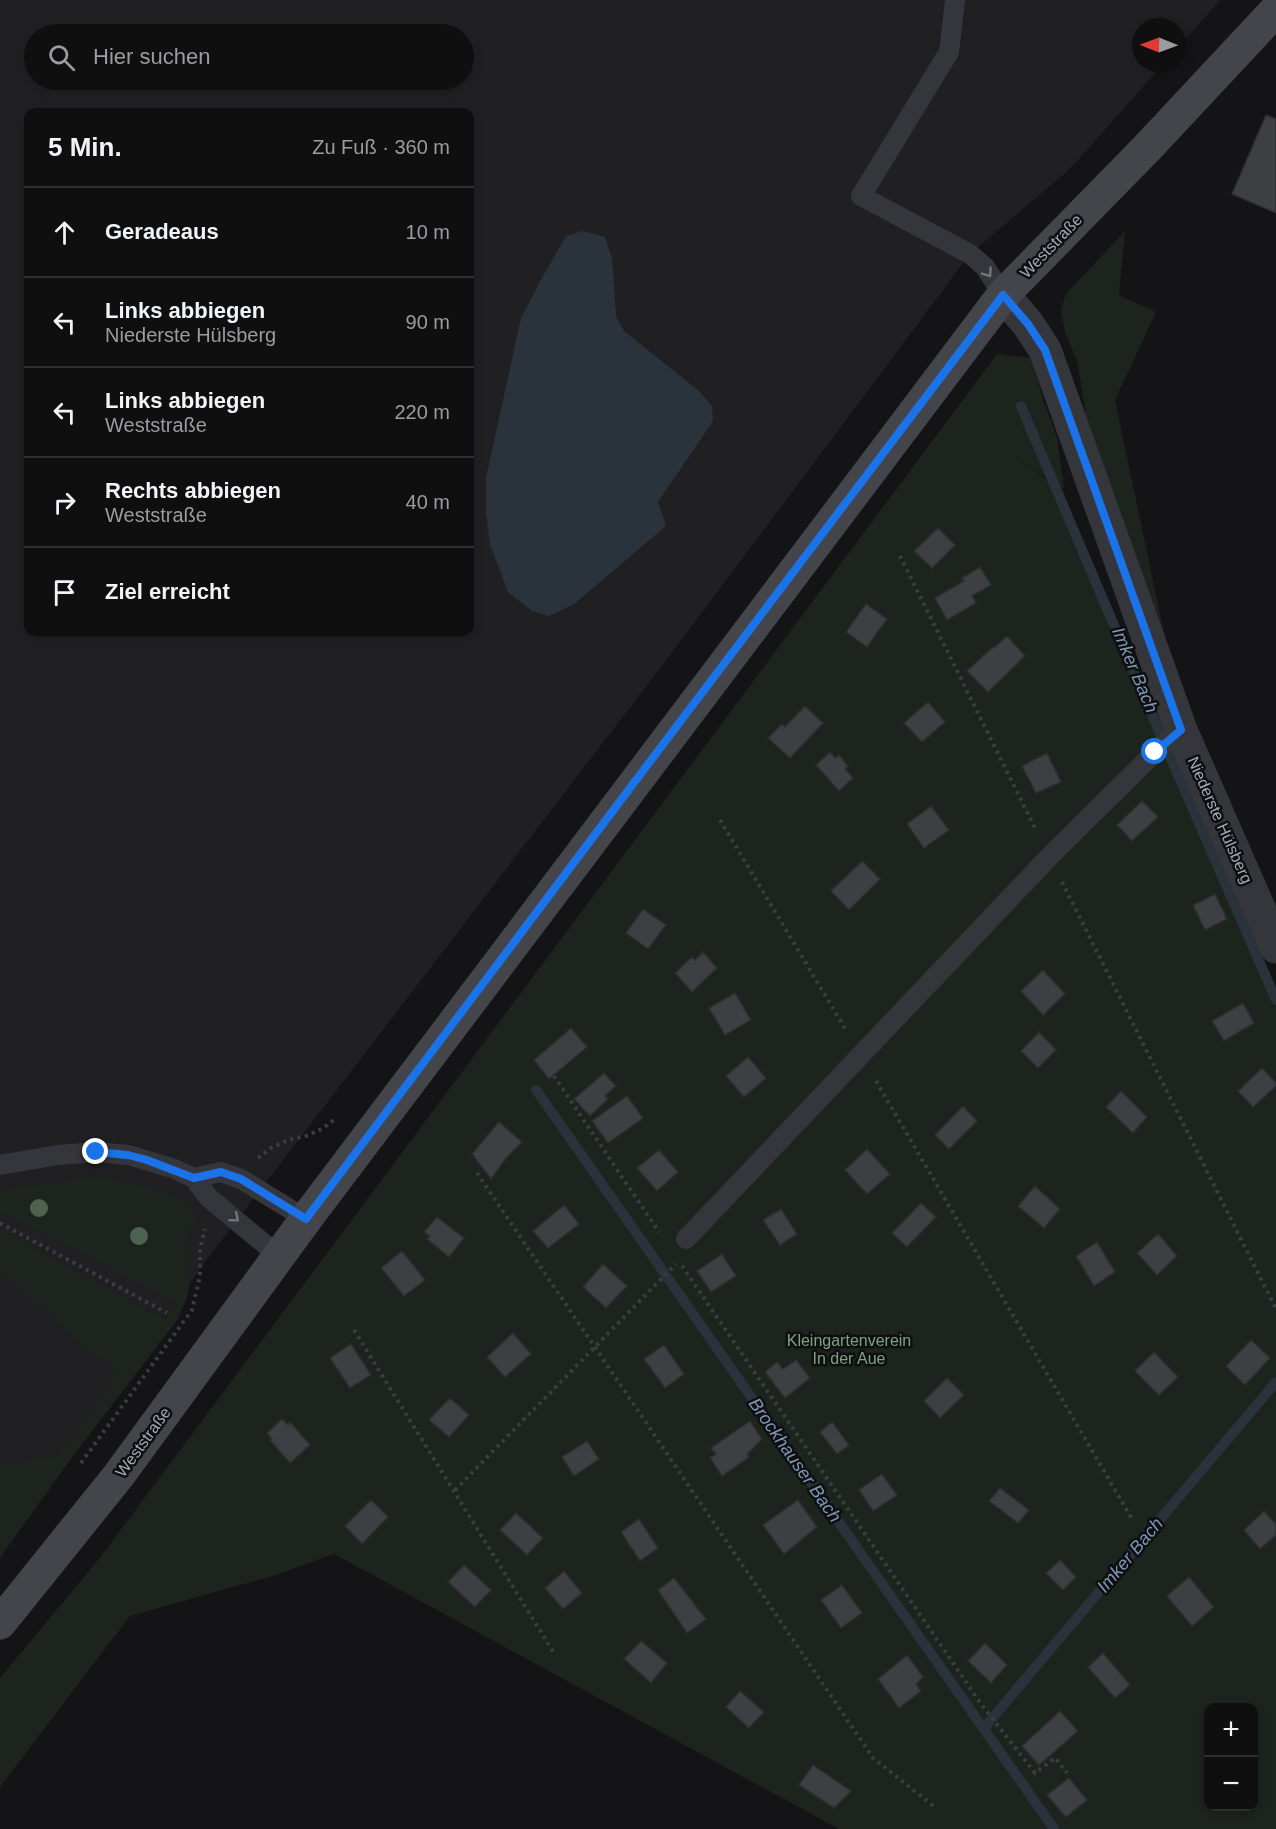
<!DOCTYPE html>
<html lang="de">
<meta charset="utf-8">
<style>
body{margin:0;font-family:Helvetica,sans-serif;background:#1d1d1e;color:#f1f3f6}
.controls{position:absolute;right:18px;bottom:18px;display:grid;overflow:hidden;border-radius:12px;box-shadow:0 3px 9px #0003}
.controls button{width:54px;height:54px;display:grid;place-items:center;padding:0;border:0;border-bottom:2px solid #2f2f30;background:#0f0f10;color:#f1f3f6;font:30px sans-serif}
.compass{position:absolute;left:1132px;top:18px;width:54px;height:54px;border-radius:50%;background:#0f0f10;box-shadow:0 3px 9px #0003;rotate:271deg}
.stop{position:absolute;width:18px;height:18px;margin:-14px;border:4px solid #1a73e8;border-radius:50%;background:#fff}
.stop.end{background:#1a73e8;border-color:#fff;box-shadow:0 2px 6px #0008}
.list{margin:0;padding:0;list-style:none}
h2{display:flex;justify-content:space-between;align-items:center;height:78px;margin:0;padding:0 24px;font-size:26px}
h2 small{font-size:20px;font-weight:400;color:#9b9c9f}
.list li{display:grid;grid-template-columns:39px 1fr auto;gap:18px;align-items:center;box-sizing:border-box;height:90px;padding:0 24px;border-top:2px solid #2f2f30}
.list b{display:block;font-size:22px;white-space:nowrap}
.list p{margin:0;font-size:20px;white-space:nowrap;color:#9b9c9f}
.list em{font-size:20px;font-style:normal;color:#9b9c9f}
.icon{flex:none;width:33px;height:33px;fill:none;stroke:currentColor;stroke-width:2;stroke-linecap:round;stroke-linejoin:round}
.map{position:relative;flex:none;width:1276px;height:1829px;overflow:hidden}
.search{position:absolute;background:#0f0f10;box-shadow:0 3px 9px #0003;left:24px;top:24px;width:450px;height:66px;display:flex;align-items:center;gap:15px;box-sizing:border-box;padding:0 21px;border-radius:33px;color:#9b9c9f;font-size:22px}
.panel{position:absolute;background:#0f0f10;box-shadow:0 3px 9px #0003;left:24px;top:108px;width:450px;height:528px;border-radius:12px}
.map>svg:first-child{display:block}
.built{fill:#202023;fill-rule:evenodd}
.green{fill:#1c241d;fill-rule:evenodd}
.water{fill:#2a333b}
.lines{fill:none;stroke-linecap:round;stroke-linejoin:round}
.stream{stroke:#2a333b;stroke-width:10}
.building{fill:#3e3f43;stroke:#2e2e32;stroke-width:1.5}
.path{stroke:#3b3d42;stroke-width:4;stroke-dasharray:3 4.5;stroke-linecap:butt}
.lane{stroke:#35363b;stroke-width:20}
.street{stroke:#35363b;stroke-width:33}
.secondary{stroke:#43454b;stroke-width:33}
.tree{fill:#4d634f}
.oneway{stroke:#73767f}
.route{stroke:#1a73e8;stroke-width:8}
.labels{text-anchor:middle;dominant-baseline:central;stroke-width:5;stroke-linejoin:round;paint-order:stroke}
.street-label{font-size:16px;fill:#a5aab7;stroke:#0f0f11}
.park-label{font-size:16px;fill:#7ba37e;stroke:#0f0f11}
.water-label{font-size:18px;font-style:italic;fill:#7b98b4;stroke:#0f0f11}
</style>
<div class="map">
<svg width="1276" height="1829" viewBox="0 0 1276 1829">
<rect width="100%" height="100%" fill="#141416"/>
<!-- built -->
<path class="built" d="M0 0H1220L1177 49V27H1141V63H1164L1070 169 970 254 674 650 205 1262 0 1549ZM34 34H464V80H34ZM28 112H470V632H28Z"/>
<!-- green -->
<path class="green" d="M1125 231 1119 295 1156 312 1115 400 1173 676 1090 440 1077 360 1065 333 1061 312 1065 295Z
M997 354 1032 358 1043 400 1057 437 1064 489 1018 459 1062 490 1276 1007V1829H839L334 1554 276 1575 130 1616 0 1787V1678L99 1559ZM1208 1708H1254V1806H1208Z
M104 1178C140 1184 173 1190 199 1216 175 1244 189 1246 190 1278 190 1292 184 1306 178 1319L73 1456 0 1558V1465L57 1456 85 1421 112 1381 113 1374 112 1364 85 1349 0 1270V1230L165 1319 175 1301 0 1212V1191L78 1179Z"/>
<!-- water -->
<path class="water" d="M582 231 605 237 612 258 616 316 624 331 699 391 712 406 713 421 658 502 666 526 574 604 549 616 532 611 508 592 490 544 486 512V478L521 318 543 276 566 236Z"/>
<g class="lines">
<!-- stream -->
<path class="stream" d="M1021 406 1155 722 1276 1000
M536 1090 1054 1829
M984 1728 1276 1382"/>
</g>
<!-- building -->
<path class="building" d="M1266 115 1276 119V213L1232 194Z
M938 528 955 545 932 568 914 551Z
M980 567 991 585 972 596 976 603 947 620 935 598 964 581 962 578Z
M866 604 887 619 867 647 846 632Z
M1007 636 1025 656 988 692 967 671 993 647 994 648Z
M928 702 945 722 922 742 904 723Z
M805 706 823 723 790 758 768 738 782 724 785 727Z
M830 752 835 758 839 755 848 766 845 769 853 778 839 791 816 765Z
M1047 753 1061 782 1036 793 1022 766Z
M1142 801 1158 817 1132 841 1117 825Z
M931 806 949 830 924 848 907 824Z
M862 861 880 879 849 910 831 891Z
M1215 894 1227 919 1205 930 1193 905Z
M643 909 666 925 648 949 626 933Z
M703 952 717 968 692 992 675 973 692 957 695 960Z
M1043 970 1065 994 1043 1015 1021 991Z
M735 993 751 1020 725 1035 709 1008Z
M1243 1003 1254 1023 1224 1041 1212 1021Z
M571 1028 587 1047 549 1079 534 1060Z
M1039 1032 1056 1050 1038 1068 1021 1051Z
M748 1057 766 1078 744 1097 726 1076Z
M1262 1068 1276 1083V1086L1253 1107 1238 1091Z
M604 1073 616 1086 605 1096 608 1099 590 1116 574 1099Z
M1121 1091 1147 1117 1133 1133 1106 1107Z
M627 1096 643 1118 608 1143 592 1121Z
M963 1106 977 1121 949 1149 935 1135Z
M499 1122 522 1142 506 1158 491 1179 472 1154Z
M867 1149 890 1174 867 1194 845 1170Z
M659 1150 678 1172 657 1191 637 1168Z
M1035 1186 1060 1209 1044 1228 1018 1206Z
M921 1203 936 1217 907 1247 892 1233Z
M564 1205 579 1224 548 1248 533 1231Z
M781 1209 797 1234 780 1245 763 1220Z
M437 1217 464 1238 449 1257 427 1239 430 1236 424 1232Z
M1158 1234 1177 1256 1157 1275 1137 1253Z
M1097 1242 1115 1272 1094 1286 1076 1256Z
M402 1251 425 1280 404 1296 381 1268Z
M722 1254 736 1276 711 1292 697 1271Z
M603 1264 627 1286 606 1308 583 1287Z
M513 1333 531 1354 505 1377 487 1357Z
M1251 1340 1270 1358 1245 1385 1226 1366Z
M351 1344 371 1375 350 1388 330 1358Z
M664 1345 684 1374 665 1388 644 1359Z
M1154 1352 1178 1377 1159 1395 1135 1371Z
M796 1360 810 1378 785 1398 765 1372 777 1362 783 1369Z
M947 1378 964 1395 940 1418 924 1401Z
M450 1398 469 1415 449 1437 429 1420Z
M282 1419 288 1425 290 1422 310 1445 290 1463 270 1440 272 1439 267 1433Z
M750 1421 762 1439 747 1454 749 1457 722 1476 710 1458 716 1454 711 1448Z
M832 1422 849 1445 837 1454 820 1432Z
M587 1441 599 1459 574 1476 562 1457Z
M882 1474 897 1495 873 1511 859 1490Z
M1000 1488 1029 1510 1018 1523 989 1501Z
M371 1500 388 1517 362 1544 345 1526Z
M798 1500 817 1527 784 1554 763 1525Z
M1264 1511 1276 1524V1535L1260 1549 1244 1530Z
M516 1513 543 1538 527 1555 500 1530Z
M639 1519 658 1548 640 1561 621 1532Z
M1060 1560 1076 1577 1063 1590 1046 1573Z
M464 1565 491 1590 475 1607 448 1582Z
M564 1571 582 1593 563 1609 545 1588Z
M1189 1577 1214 1607 1192 1626 1167 1596Z
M674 1578 706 1619 687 1633 658 1590Z
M842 1585 862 1613 841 1628 821 1600Z
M641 1641 667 1663 651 1683 624 1659Z
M985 1643 1007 1665 991 1683 968 1661Z
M1103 1653 1130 1685 1115 1698 1088 1667Z
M907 1655 923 1677 916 1684 921 1691 899 1708 878 1679Z
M740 1691 764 1712 749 1728 726 1707Z
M1060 1711 1078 1731 1039 1765 1022 1746Z
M813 1765 851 1791 834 1808 799 1785Z
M1069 1778 1087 1800 1066 1817 1047 1795Z"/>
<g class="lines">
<!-- path -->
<path class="path" d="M900 556 1036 830
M720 820 846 1030
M1062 882 1276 1309
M554 1076 659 1232
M876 1081 1132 1519
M258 1158 271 1148 288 1140 306 1136 322 1129 335 1119
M477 1173 873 1758 936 1808
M0 1223 167 1313
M682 1266 981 1704 1035 1773 1055 1758 1067 1773
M354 1330 554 1653
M81 1463 192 1310 200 1276V1249L205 1229
M455 1490 676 1264"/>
<!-- lane -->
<path class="lane" d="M955 0 949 52 861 196 970 254 985 267 1003 295
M0 1165 58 1155 96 1152 128 1155 172 1168 194 1178 208 1197 279 1256
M194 1178 221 1172 241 1179 306 1219
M686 1239 1049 857 1155 752 1181 730"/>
<!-- street -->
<path class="street" d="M1003 295 1028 324 1045 350 1181 730 1276 947"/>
<!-- secondary -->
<path class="secondary" d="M0 1623 119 1475 306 1219 1003 295 1148 147 1276 10"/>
</g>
<!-- trees -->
<g class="tree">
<circle cx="39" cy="1208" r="9"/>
<circle cx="139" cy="1236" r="9"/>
</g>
<!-- one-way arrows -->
<defs><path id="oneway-chevron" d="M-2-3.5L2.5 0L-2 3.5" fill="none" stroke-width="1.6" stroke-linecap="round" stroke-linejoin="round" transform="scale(1.5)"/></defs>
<g class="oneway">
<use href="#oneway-chevron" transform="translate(988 273) rotate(55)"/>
<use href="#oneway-chevron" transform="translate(235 1218) rotate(40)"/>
</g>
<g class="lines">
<!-- route -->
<path class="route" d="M96 1152 128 1155 147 1160 194 1178 221 1172 241 1179 306 1219 639 776 1003 295 1028 324 1045 350 1181 730 1155 752"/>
</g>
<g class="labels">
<!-- street labels -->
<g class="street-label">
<text transform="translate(1051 246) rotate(-46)">Weststraße</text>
<text transform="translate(1220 820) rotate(66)">Niederste Hülsberg</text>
<text transform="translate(143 1442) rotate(-54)">Weststraße</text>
</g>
<!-- park labels -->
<g class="park-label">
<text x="849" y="1340">Kleingartenverein<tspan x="849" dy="18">In der Aue</tspan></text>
</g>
<!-- water labels -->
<g class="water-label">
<text transform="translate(1135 670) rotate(67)">Imker Bach</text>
<text transform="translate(795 1460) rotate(55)">Brockhauser Bach</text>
<text transform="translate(1130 1555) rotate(-50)">Imker Bach</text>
</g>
</g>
</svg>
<div class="controls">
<button>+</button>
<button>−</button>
</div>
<svg class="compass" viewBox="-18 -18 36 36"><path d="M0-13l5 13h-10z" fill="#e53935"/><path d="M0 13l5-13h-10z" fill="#9b9c9f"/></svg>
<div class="stop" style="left:1155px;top:752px"></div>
<div class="stop end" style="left:96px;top:1152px"></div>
<div class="search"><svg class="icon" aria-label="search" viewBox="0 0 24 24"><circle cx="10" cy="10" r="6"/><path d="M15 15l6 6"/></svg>Hier suchen</div>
<section class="panel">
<h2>5 Min.<small>Zu Fuß · 360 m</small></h2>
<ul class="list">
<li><svg class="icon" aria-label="ahead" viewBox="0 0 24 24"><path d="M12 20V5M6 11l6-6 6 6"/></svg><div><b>Geradeaus</b></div><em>10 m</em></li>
<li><svg class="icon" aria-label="left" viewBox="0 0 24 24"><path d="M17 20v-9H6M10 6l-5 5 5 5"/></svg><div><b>Links abbiegen</b><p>Niederste Hülsberg</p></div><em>90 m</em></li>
<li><svg class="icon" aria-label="left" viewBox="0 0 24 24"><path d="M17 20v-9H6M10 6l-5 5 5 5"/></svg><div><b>Links abbiegen</b><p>Weststraße</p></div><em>220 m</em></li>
<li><svg class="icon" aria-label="right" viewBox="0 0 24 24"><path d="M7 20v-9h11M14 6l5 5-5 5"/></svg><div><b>Rechts abbiegen</b><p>Weststraße</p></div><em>40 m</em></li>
<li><svg class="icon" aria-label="arrive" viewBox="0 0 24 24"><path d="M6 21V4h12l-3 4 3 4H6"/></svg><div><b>Ziel erreicht</b></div></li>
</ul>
</section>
</div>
